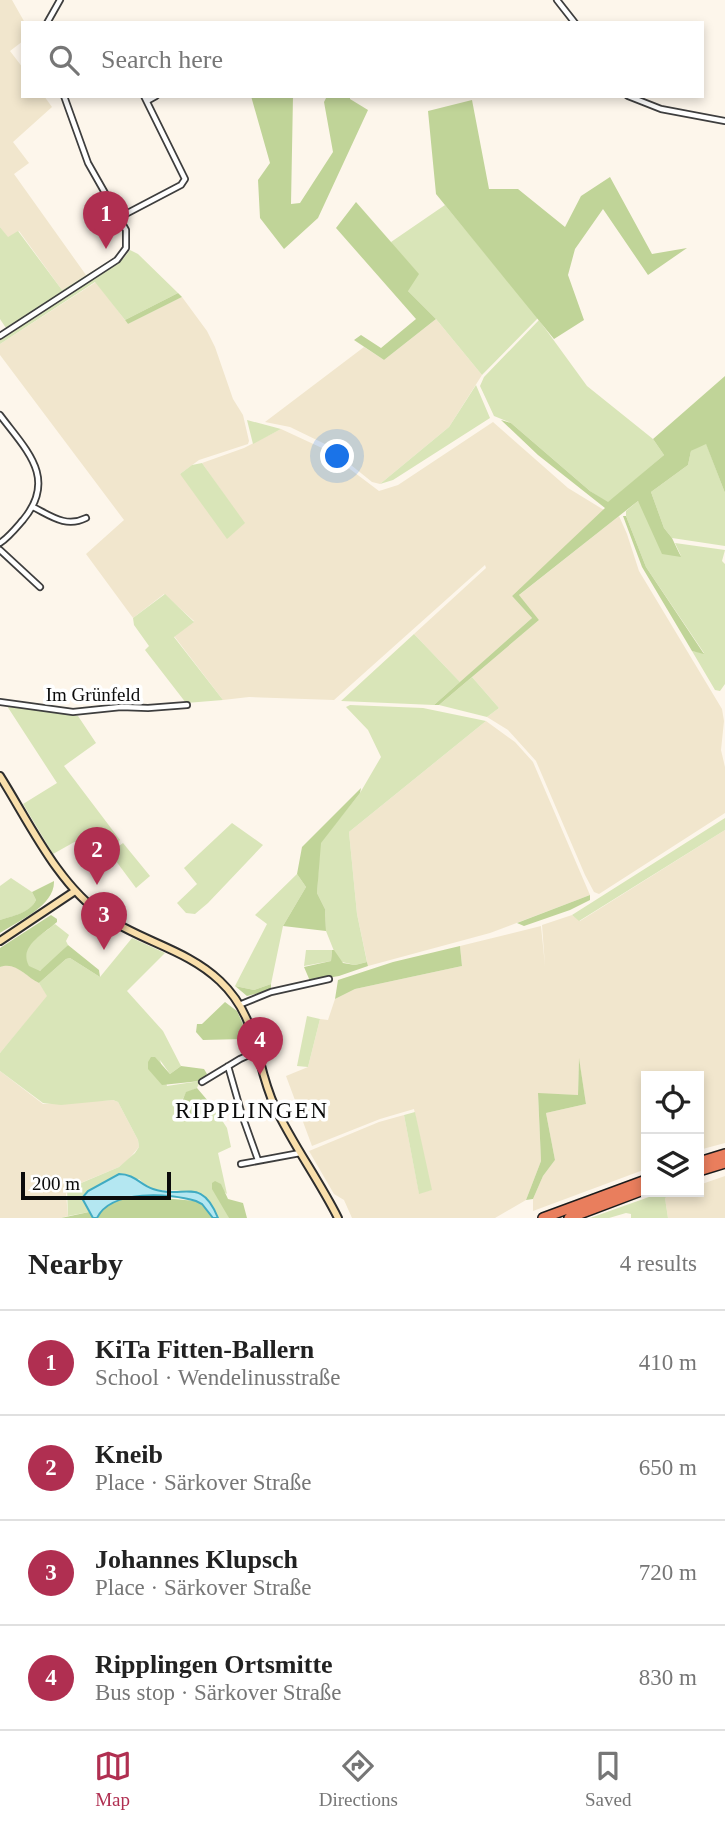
<!DOCTYPE html>
<meta charset="utf-8">
<style>
body{margin:0;font-family:"Times New Roman",serif;background:#f2f2f2;color:#222}
.controls{position:absolute;right:21px;bottom:21px;display:grid;overflow:hidden;border-radius:0px;box-shadow:0 4px 10px #0003}
.controls button{width:63px;height:63px;display:grid;place-items:center;padding:0;border:0;border-bottom:2px solid #e0e0e0;background:#fff;color:#222;font:35px sans-serif}
.scale{position:absolute;left:21px;bottom:18px;width:150px;box-sizing:border-box;padding-left:7px;border:4px solid #0b0b0b;border-top:0;font-size:19px;line-height:24px;white-space:nowrap;color:#0b0b0b;-webkit-text-stroke:5px #fff;paint-order:stroke}
.you{position:absolute;left:338px;top:457px;width:24px;height:24px;margin:-18px;border:5px solid #fff;border-radius:50%;background:#1a73e8;box-shadow:0 0 0 10px #1a73e833}
.badge{display:grid;place-items:center;width:46px;height:46px;border-radius:50%;background:#b02f51;color:#fff;font-size:23px;font-weight:700}
.pin{position:absolute;translate:-50% -58px;filter:drop-shadow(0 2px 4px #0008)}
.pin::after{content:'';position:absolute;top:37px;width:24px;height:21px;background:inherit;clip-path:polygon(0 0,100% 0,50% 100%)}
.list{margin:0;padding:0;list-style:none}
h2{display:flex;justify-content:space-between;align-items:center;height:91px;margin:0;padding:0 28px;font-size:30px}
h2 small{font-size:23px;font-weight:400;color:#767676}
.list li{display:grid;grid-template-columns:46px 1fr auto;gap:21px;align-items:center;box-sizing:border-box;height:105px;padding:0 28px;border-top:2px solid #e0e0e0}
.list b{display:block;font-size:26px;white-space:nowrap}
.list p{margin:0;font-size:23px;white-space:nowrap;color:#767676}
.list em{font-size:23px;font-style:normal;color:#767676}
.icon{flex:none;width:38px;height:38px;fill:none;stroke:currentColor;stroke-width:2;stroke-linecap:round;stroke-linejoin:round}
.map{position:relative;flex:none;width:725px;height:1218px;overflow:hidden}
.search{position:absolute;background:#fff;box-shadow:0 4px 10px #0003;left:21px;right:21px;top:21px;height:77px;display:flex;align-items:center;gap:18px;box-sizing:border-box;padding:0 24px;border-radius:0px;color:#767676;font-size:26px}
.sheet{height:511px;background:#fff}
nav{display:flex;justify-content:space-around;align-items:center;box-sizing:border-box;height:98px;border-top:2px solid #e0e0e0;background:#fff;font-size:19px;color:#767676}
nav a{display:grid;justify-items:center;gap:4px}
nav .on{color:#b02f51}
.map>svg:first-child{display:block}
.farmland{fill:#f1e6cd}
.green{fill:#d9e5b8}
.forest{fill:#c0d498}
.water{fill:#b4e7f1;stroke:#40abc2;stroke-width:2}
.lines{fill:none;stroke-linecap:round;stroke-linejoin:round}
.street-casing{stroke:#3e3e3e;stroke-width:8}
.secondary-casing{stroke:#2d2d2d;stroke-width:10}
.highway-casing{stroke:#1c1c1c;stroke-width:12}
.street{stroke:#fff;stroke-width:4.5}
.secondary{stroke:#f9dfab;stroke-width:6}
.highway{stroke:#e97e5d;stroke-width:9}
.labels{text-anchor:middle;dominant-baseline:central;stroke-width:7;stroke-linejoin:round;paint-order:stroke}
.street-label{font-size:19px;fill:#0b0b0b;stroke:#fff}
.quarter-label{font-size:23px;letter-spacing:2px;fill:#0b0b0b;stroke:#fff}
</style>
<div class="map">
<svg width="725" height="1218" viewBox="0 0 725 1218">
<rect width="100%" height="100%" fill="#fdf6eb"/>
<!-- farmland -->
<path class="farmland" d="M0 0H12L25 23H23V41L10 51 23 68V96H44L52 107 13 142 29 163 14 174 86 275 62 290 19 231 8 238 0 227Z
M96 282 128 324 182 297 207 331 215 347 233 399 243 415 249 441 248 444 199 460 180 474 244 523 202 463 244 448 281 429 322 448 379 491 398 485 493 422 568 488 604 510 512 596 532 618 460 682 414 634 486 568 485 565 334 700 249 697 223 700 174 636 194 621 164 594 133 618 86 554 124 520 0 355V344Z
M436 319 482 375 449 427 380 484 372 482 325 444 290 427 265 422 364 347 384 360Z
M619 516 627 534 639 571 722 709 724 721 721 750 725 767V813L599 894 594 892 585 875 536 761 508 730 487 717 499 708 472 677 539 620 518 596Z
M486 721 515 742 533 762 590 895 490 933 368 966 357 914 349 832Z
M725 830V1143L699 1150V1076H646V1169L533 1211V1199L543 1176 555 1160 546 1113 586 1104 579 1059 578 1095 538 1094 541 1161 526 1200 495 1218H352L344 1200 334 1194 309 1151 379 1122 404 1115 419 1193 431 1190 414 1109 380 1119 312 1146 286 1076 308 1067 320 1019 328 1020 335 999 355 989 462 966 460 946 541 926 545 966 542 925 572 915 580 921Z
M7 964 14 966 39 983 48 996 0 1053V967Z
M0 1071 43 1104 113 1100 118 1102 138 1140 139 1147 128 1160 119 1167 71 1187 66 1194 68 1216 61 1218H0Z
M725 1176V1218H668L665 1198 677 1192H699V1185Z"/>
<!-- green -->
<path class="green" d="M445 205 538 318 482 375 436 319 408 291 391 242Z
M0 227 8 237 18 231 62 290 114 258 123 259 130 250 138 254 178 293 125 320 95 282 0 344V332L6 328 0 319Z
M539 320 587 386 653 439 664 455 608 503 590 491 511 423 494 416 480 386 484 377Z
M476 385 490 418 393 480 380 484 449 427Z
M247 420 281 429 253 444Z
M706 443 725 493V546L672 538 664 528 651 492 688 465 691 451Z
M202 463 245 523 227 539 180 474 192 465Z
M638 501 681 556 675 543 725 550 722 561 725 564V684L720 691 715 690 692 651 704 653 646 567 626 516V511Z
M165 594 194 622 174 637 223 700 186 703 145 650 149 646 134 625 133 618Z
M414 634 460 682 434 705 341 701Z
M472 677 499 708 487 717 439 705Z
M350 705 423 708 486 721 349 832 357 914 367 962 355 965 342 962 336 956 326 931 325 909 317 893 320 843 360 793 381 757 368 730 346 707Z
M7 706 78 716 96 743 64 766 120 840 108 850 94 831 53 854 23 804 57 783Z
M725 818V830L579 921 572 915Z
M232 823 263 845 208 903 195 914 186 913 177 903 197 884 184 868Z
M123 843 150 876 136 888 110 853Z
M297 874 306 887 283 926 271 984 254 990 235 986 267 924 255 915Z
M11 878 32 892 36 900C30 913 13 916 0 920V886Z
M55 924 69 935 66 941 68 945C61 952 48 970 39 971 25 972 23 954 29 946 35 937 47 931 55 924Z
M132 938 165 953 127 991 163 1031 181 1066 170 1074 160 1060 167 1086 200 1081 197 1088 186 1093 179 1106 202 1115 214 1108 227 1128 231 1147 218 1153 227 1194 223 1191 229 1218H218L204 1196C197 1194 189 1191 182 1191 162 1188 155 1195 139 1179L89 1191 82 1197 89 1212 68 1216 67 1189 119 1167 135 1153 139 1147 138 1140 118 1102 113 1100 61 1105 43 1103 0 1071V1053L47 996 39 983 66 959 70 958 100 977Z
M306 950H332L331 961 304 966Z
M307 1016 320 1019 308 1067 297 1066Z
M415 1112 432 1190 419 1194 404 1115Z
M663 1192H677L665 1198 668 1218H631V1214L626 1213 609 1218H590Z"/>
<!-- forest -->
<path class="forest" d="M251 96H293L291 204 300 203 333 152 324 102 327 96H350V99L368 110 318 218 284 249 260 218 258 180 270 163Z
M472 100 489 189H518L565 227 581 196 610 177 652 254 687 248 648 275 603 209 575 249 568 275 584 320 554 339 436 194 428 111Z
M356 202 419 274 408 291 436 319 384 360 354 340 361 335 381 348 416 319 336 228Z
M178 293 182 297 128 324 125 320Z
M725 376V493L706 444 691 451 688 465 651 492 664 528 672 538 681 557 662 554 638 501 519 595 539 620 439 705H434L532 618 512 596 605 508 538 455 501 420 511 423 590 491 608 502 664 455 653 439Z
M623 516H626L646 567 704 654 692 651 642 567Z
M361 788 360 793 321 843 317 893 325 909 326 931 283 926 306 887 297 874 302 847Z
M54 881C55 906 18 921 0 933V920C12 916 30 913 36 900L32 892Z
M590 895V900L570 910 524 926 517 923Z
M51 915 57 919V922C44 934 18 946 29 966L40 971 68 945 99 970 100 977 70 958 66 959 39 983C26 977 16 961 0 967V948Z
M460 946 462 966 355 989 335 999 338 980 393 962Z
M332 950H334L343 963 355 965 367 962 368 966 339 976 310 981 304 967 331 961Z
M271 984V990L247 996 235 986 254 990Z
M225 1002 237 1011 247 1033 243 1039 203 1040 196 1032 197 1024H202Z
M151 1057H155L170 1074 181 1066 204 1069 207 1074 200 1081 162 1085 148 1069V1062Z
M579 1058 586 1104 546 1113 555 1160 543 1176 533 1199 526 1200 541 1161 538 1093 578 1095Z
M197 1088 214 1108 190 1120 181 1116 178 1111 186 1092Z
M215 1181 221 1184 228 1199 243 1203 247 1218H229L212 1189V1183Z
M139 1196 196 1201 201 1203 213 1218H61L89 1212 93 1217 109 1204 125 1197Z"/>
<!-- water -->
<path class="water" d="M119 1174C135 1174 140 1185 153 1189 183 1200 201 1175 218 1218H213L202 1204 196 1201C170 1193 111 1189 97 1218H93L82 1198 88 1191Z"/>
<g class="lines">
<!-- street casing -->
<g class="street-casing">
<path id="street" d="M557 0 575 23
M47 23 60 0
M628 96 661 109 725 121
M147 101 156 96
M120 217 181 185 185 179 144 96
M0 336 117 260 126 248V230L88 163 64 96
M0 415C26 450 58 478 23 520 16 528 9 537 0 543
M33 507C51 516 66 528 86 518
M0 550 40 587
M0 702 73 712 121 707 148 708 187 705
M239 1005 271 992 329 979
M228 1066 242 1115 258 1160
M202 1082 240 1059 258 1051
M241 1164 300 1153"/>
</g>
<!-- secondary casing -->
<g class="secondary-casing">
<path id="secondary" d="M0 776C29 822 58 885 104 916 141 941 188 950 220 981 260 1019 254 1062 275 1107 293 1145 319 1180 338 1218
M0 941 75 891"/>
</g>
<!-- highway casing -->
<g class="highway-casing">
<path id="highway" d="M699 1162 725 1154
M699 1171 725 1163
M543 1218 646 1180
M569 1218 646 1189"/>
</g>
<!-- street -->
<use href="#street" class="street"/>
<!-- secondary -->
<use href="#secondary" class="secondary"/>
<!-- highway -->
<use href="#highway" class="highway"/>
</g>
<g class="labels">
<!-- street labels -->
<g class="street-label">
<text x="93" y="694">Im Grünfeld</text>
</g>
<!-- quarter labels -->
<g class="quarter-label">
<text x="252" y="1110">RIPPLINGEN</text>
</g>
</g>
</svg>
<div class="controls">
<button><svg class="icon" aria-label="locate" viewBox="0 0 24 24"><circle cx="12" cy="12" r="6"/><path d="M12 2v4M12 18v4M2 12h4M18 12h4"/></svg></button>
<button><svg class="icon" aria-label="layers" viewBox="0 0 24 24"><path d="M12 4l9 5-9 5-9-5zM3 14l9 5 9-5"/></svg></button>
</div>
<div class="scale">200 m</div>
<div class="you"></div>
<div class="pin badge" style="left:106px;top:249px">1</div>
<div class="pin badge" style="left:97px;top:885px">2</div>
<div class="pin badge" style="left:104px;top:950px">3</div>
<div class="pin badge" style="left:260px;top:1075px">4</div>
<div class="search"><svg class="icon" aria-label="search" viewBox="0 0 24 24"><circle cx="10" cy="10" r="6"/><path d="M15 15l6 6"/></svg>Search here</div>
</div>
<section class="sheet">
<h2>Nearby<small>4 results</small></h2>
<ul class="list">
<li><span class="badge">1</span><div><b>KiTa Fitten-Ballern</b><p>School · Wendelinusstraße</p></div><em>410 m</em></li>
<li><span class="badge">2</span><div><b>Kneib</b><p>Place · Särkover Straße</p></div><em>650 m</em></li>
<li><span class="badge">3</span><div><b>Johannes Klupsch</b><p>Place · Särkover Straße</p></div><em>720 m</em></li>
<li><span class="badge">4</span><div><b>Ripplingen Ortsmitte</b><p>Bus stop · Särkover Straße</p></div><em>830 m</em></li>
</ul>
</section>
<nav>
<a class="on"><svg class="icon" aria-label="map" viewBox="0 0 24 24"><path d="M3 6l6-2 6 2 6-2v14l-6 2-6-2-6 2zM9 4v14M15 6v14"/></svg>Map</a>
<a><svg class="icon" aria-label="directions" viewBox="0 0 24 24"><path d="M12 3l9 9-9 9-9-9zM9 14v-3h6M13 9l2 2-2 2"/></svg>Directions</a>
<a><svg class="icon" aria-label="saved" viewBox="0 0 24 24"><path d="M7 4h10v16l-5-4-5 4z"/></svg>Saved</a>
</nav>
